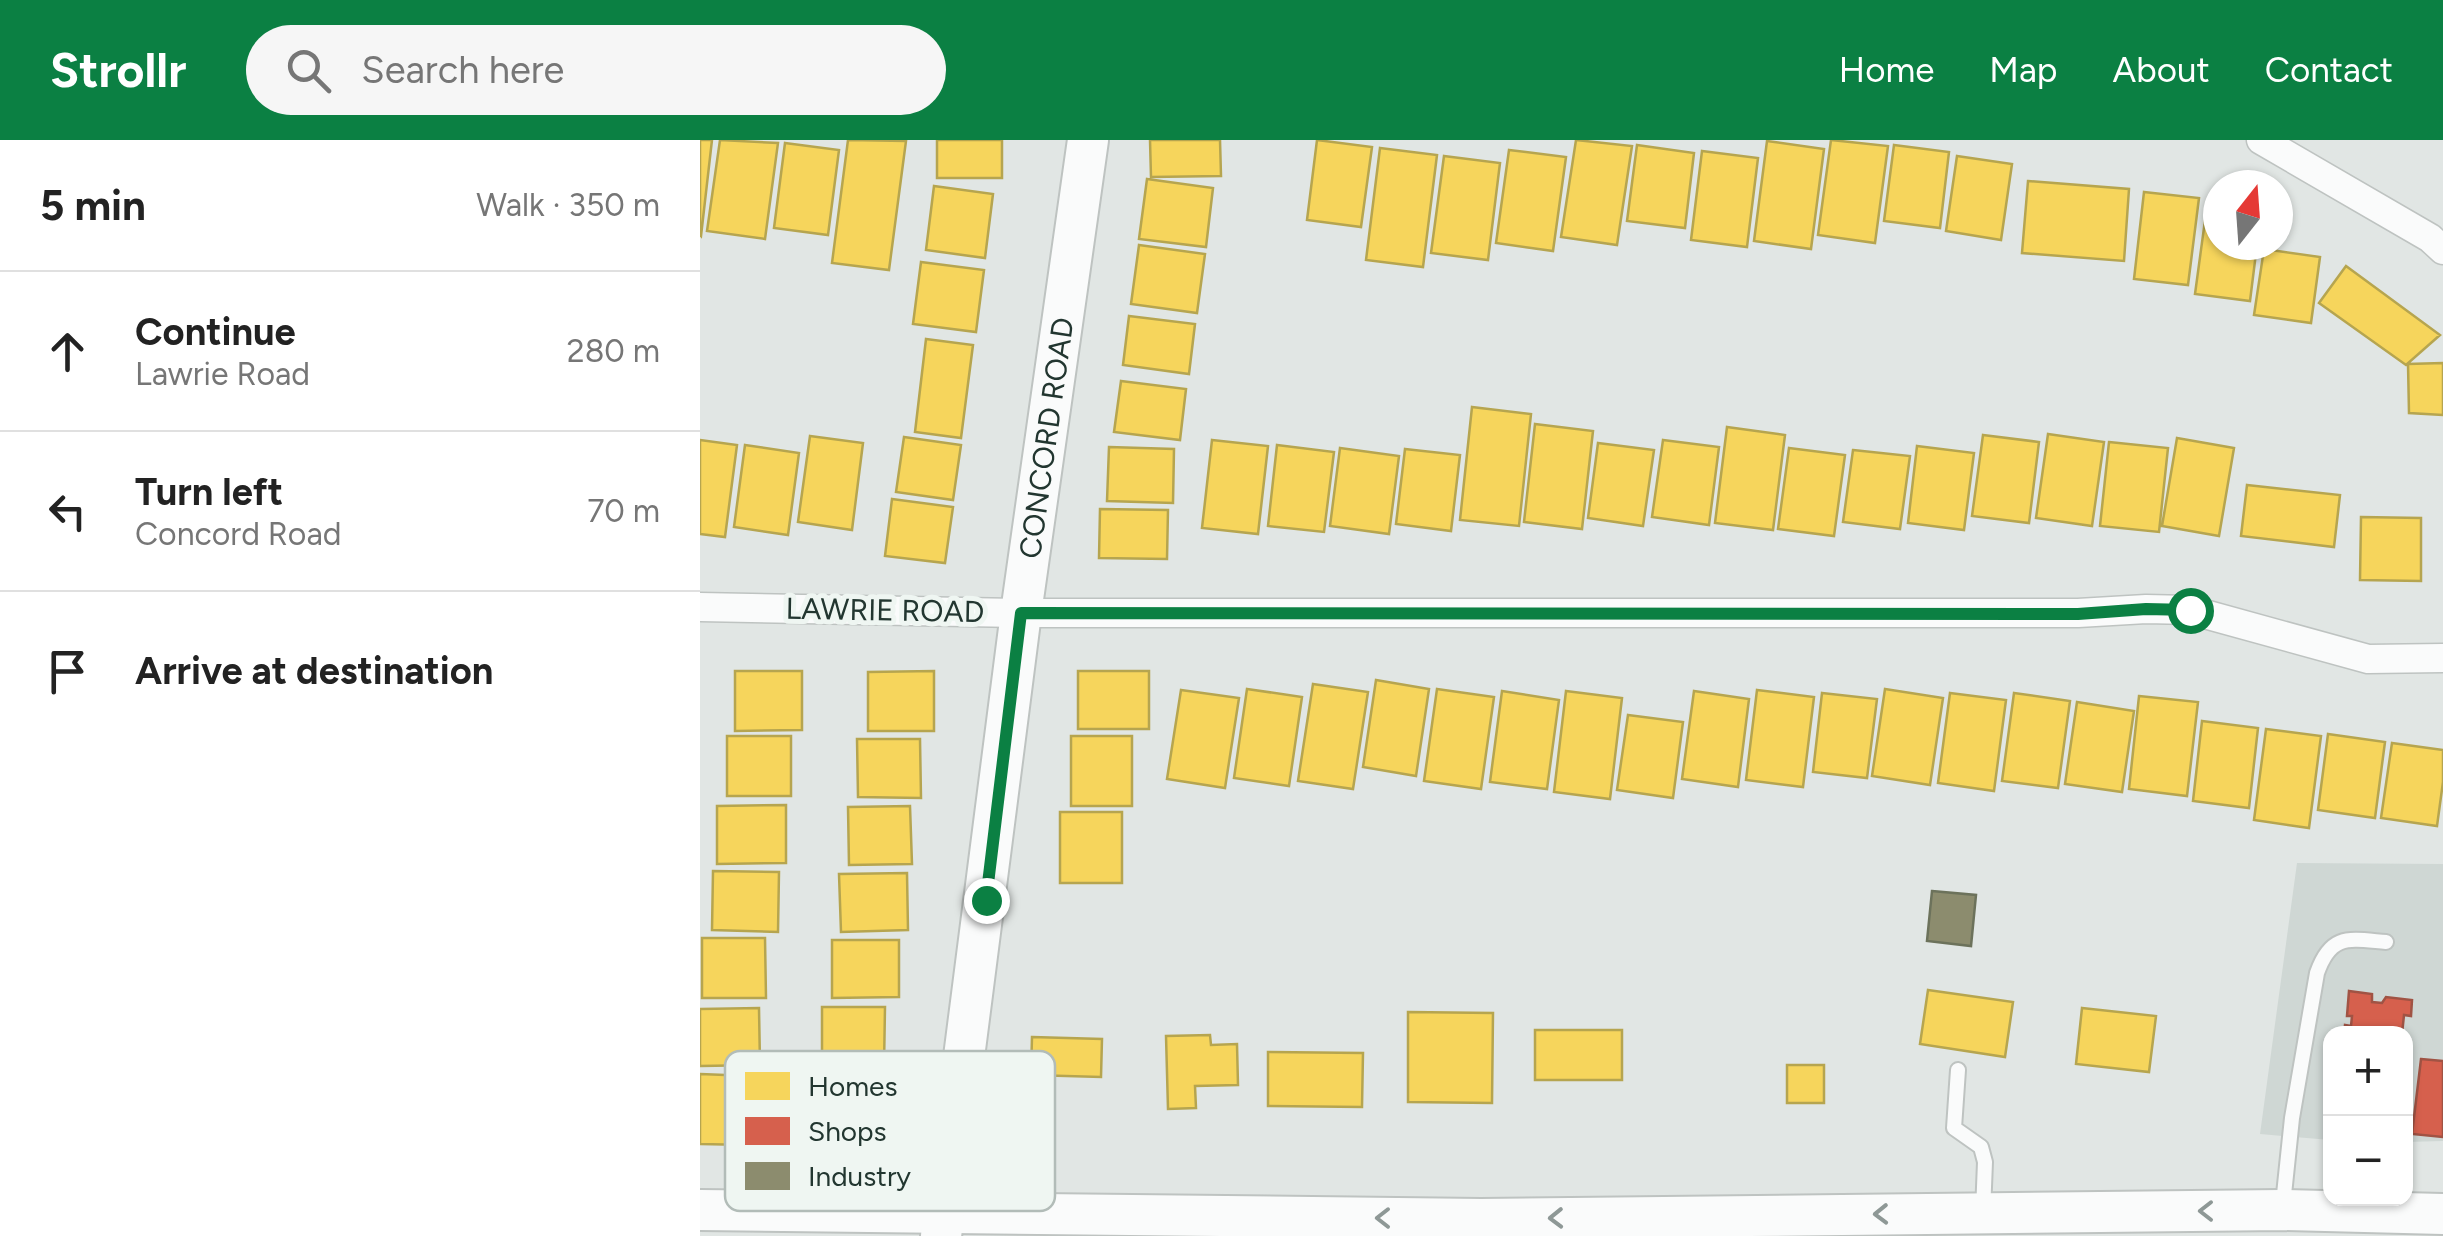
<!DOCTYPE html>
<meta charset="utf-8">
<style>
body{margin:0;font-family:Figtree,sans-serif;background:#f6f6f6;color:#222}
.controls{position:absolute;right:30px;bottom:30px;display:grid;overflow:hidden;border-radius:20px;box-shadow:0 2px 8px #0004}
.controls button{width:90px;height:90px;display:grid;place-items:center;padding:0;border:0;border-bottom:2px solid #e0e0e0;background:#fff;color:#222;font:50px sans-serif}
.compass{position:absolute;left:1503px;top:30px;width:90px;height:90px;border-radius:50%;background:#fff;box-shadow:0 2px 8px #0004;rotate:17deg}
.stop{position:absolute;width:30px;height:30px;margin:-22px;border:8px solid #0b8043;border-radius:50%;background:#fff}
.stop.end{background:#0b8043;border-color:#fff;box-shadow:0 2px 10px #0008}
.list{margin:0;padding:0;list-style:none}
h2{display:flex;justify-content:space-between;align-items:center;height:130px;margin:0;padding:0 40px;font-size:42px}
h2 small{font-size:32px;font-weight:400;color:#767676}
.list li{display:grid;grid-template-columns:65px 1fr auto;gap:30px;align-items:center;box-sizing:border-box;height:160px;padding:0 40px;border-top:2px solid #e0e0e0}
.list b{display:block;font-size:38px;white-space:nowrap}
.list p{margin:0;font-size:32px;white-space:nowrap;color:#767676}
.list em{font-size:32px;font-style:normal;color:#767676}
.icon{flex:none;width:55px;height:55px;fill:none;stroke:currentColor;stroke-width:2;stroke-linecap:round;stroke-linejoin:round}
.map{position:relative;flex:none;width:1743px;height:1096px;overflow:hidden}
header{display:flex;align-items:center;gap:60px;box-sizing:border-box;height:140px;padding:0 50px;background:#0b8043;color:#fff}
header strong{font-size:48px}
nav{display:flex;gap:55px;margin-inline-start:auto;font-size:35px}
.search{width:700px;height:90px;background:#f6f6f6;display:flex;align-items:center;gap:25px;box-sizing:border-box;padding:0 35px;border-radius:55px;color:#767676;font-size:38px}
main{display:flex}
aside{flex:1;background:#fff}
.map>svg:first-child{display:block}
.built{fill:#cfd7d4}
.homes{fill:#f6d55c;stroke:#b6a54f;stroke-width:2.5}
.shops{fill:#d6604d;stroke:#a05344;stroke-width:2.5}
.industry{fill:#8c8c6e;stroke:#6c725b;stroke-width:2.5}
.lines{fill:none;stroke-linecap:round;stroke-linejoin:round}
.lane-casing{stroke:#bec3c1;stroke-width:18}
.street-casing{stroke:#bec3c1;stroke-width:31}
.secondary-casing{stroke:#bec3c1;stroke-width:44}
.lane{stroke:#fafbfb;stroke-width:14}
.street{stroke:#fafbfb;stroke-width:28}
.secondary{stroke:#fafbfb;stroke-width:40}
.oneway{stroke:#8e9896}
.route{stroke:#0b8043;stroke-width:12}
.labels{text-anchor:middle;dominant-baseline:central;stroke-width:10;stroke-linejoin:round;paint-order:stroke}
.street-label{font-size:30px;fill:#223630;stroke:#eff6f2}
.key{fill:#eff6f2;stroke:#b2bcb8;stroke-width:2.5}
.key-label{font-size:28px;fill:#223630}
</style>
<header>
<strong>Strollr</strong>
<div class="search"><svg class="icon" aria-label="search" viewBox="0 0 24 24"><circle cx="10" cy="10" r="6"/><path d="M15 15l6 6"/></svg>Search here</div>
<nav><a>Home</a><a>Map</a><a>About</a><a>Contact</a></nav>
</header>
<main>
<aside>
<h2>5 min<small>Walk · 350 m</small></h2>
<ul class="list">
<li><svg class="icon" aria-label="ahead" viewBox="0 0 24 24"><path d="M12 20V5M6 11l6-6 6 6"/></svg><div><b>Continue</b><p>Lawrie Road</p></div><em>280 m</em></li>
<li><svg class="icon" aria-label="left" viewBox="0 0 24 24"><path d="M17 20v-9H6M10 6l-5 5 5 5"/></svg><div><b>Turn left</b><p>Concord Road</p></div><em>70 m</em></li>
<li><svg class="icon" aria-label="arrive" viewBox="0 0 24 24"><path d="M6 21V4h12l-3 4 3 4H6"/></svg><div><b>Arrive at destination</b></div></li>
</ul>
</aside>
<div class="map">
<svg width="1743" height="1096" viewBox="0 0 1743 1096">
<rect width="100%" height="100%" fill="#e1e6e4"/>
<!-- built -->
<path class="built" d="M1597 723 1743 724V1001L1706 1002V894H1630V1000L1560 994Z"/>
<!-- homes -->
<path class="homes" d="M0 0H12L1 96 0 95Z
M20 0 78 3 65 99 7 91Z
M148 0 206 1 189 130 132 123Z
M237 0H302V38H237Z
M450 0H520L521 36 451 37Z
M617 0 672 7 661 87 607 80Z
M876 0 932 6 917 105 861 97Z
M1131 0 1188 6 1175 103 1118 95Z
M1067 1 1124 9 1111 109 1054 101Z
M85 3 139 10 128 95 74 88Z
M937 5 994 13 985 88 927 81Z
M1194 5 1249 12 1240 88 1184 81Z
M680 8 737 15 723 127 666 120Z
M809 10 866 17 853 111 796 103Z
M1002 11 1058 18 1047 107 991 100Z
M744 16 800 23 788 120 731 113Z
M1257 16 1312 24 1301 100 1246 91Z
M447 39 513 48 506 107 439 99Z
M1328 41 1429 49 1424 121 1322 113Z
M234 46 293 54 285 118 226 110Z
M1444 52 1499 58 1488 145 1434 139Z
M1506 73 1518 74V105H1557L1550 161 1495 154Z
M439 105 505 114 497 173 431 164Z
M1564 109 1620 117 1611 183 1554 175Z
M221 122 284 130 276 192 213 184Z
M1646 126 1740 195 1706 225 1619 163Z
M429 176 495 184 489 234 423 225Z
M226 199 273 205 261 298 215 292Z
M1743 223V275L1709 273 1708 224Z
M421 241 486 249 480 300 414 292Z
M772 267 831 274 819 386 760 380Z
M835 284 893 291 882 389 824 382Z
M1027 287 1085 295 1073 390 1015 383Z
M1348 294 1404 302 1392 386 1336 378Z
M1283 295 1339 302 1329 383 1272 376Z
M110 296 163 303 152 390 98 382Z
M204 297 261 305 253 360 196 352Z
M1477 298 1534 308 1519 396 1462 386Z
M0 300 37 305 25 397 0 394Z
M512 300 568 306 558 394 502 388Z
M963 300 1019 307 1009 385 952 377Z
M1409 302 1468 308 1459 392 1400 386Z
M898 303 954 310 943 386 888 378Z
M45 305 99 313 88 395 34 387Z
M577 305 634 312 624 392 568 386Z
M1217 306 1274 313 1264 390 1208 383Z
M409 307 474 309 473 363 407 361Z
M640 308 699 316 689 394 630 386Z
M1089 308 1145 315 1134 396 1078 389Z
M705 309 760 315 751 391 696 384Z
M1153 310 1210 316 1200 389 1143 382Z
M1547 345 1640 355 1634 407 1541 396Z
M192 359 253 367 245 423 185 416Z
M400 369 468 370 467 419 399 418Z
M1661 377 1721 378V441L1660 440Z
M35 531H102V590L35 591Z
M234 531V591H168V532Z
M378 531H449V589H378Z
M676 540 729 549 716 636 663 627Z
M613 544 668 552 653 649 598 641Z
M547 549 602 557 589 646 534 638Z
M737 549 794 557 781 649 724 641Z
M1185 549 1243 558 1230 645 1172 636Z
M481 550 539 558 525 648 467 639Z
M1057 550 1114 557 1103 647 1046 640Z
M802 551 859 560 847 649 790 642Z
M866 551 922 558 910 659 854 652Z
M994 551 1049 559 1038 647 982 639Z
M1122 553 1177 559 1167 638 1113 632Z
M1250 553 1306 560 1294 651 1238 643Z
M1314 553 1370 561 1358 648 1302 641Z
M1439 556 1498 562 1487 656 1429 649Z
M1377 562 1434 571 1422 652 1365 644Z
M928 575 983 582 973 658 917 650Z
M1502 581 1558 588 1549 668 1493 661Z
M1566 589 1621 596 1609 688 1554 680Z
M1628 594 1685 602 1675 678 1618 670Z
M27 596H91V656H27Z
M371 596H432V666H371Z
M157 599H220L221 658 158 657Z
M1692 603 1743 610V642L1737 686 1681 678Z
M86 665V723L17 724V666Z
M210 666 212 724 149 725 148 667Z
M360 672H422V743H360Z
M13 731 79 732 78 792 12 790Z
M207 733 208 790 141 792 139 734Z
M2 798H65L66 858H2Z
M132 800H199V857L132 858Z
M1228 850 1313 862 1305 917 1220 904Z
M122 867H185L184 926 122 925Z
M59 868 60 925 0 926V869Z
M1382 868 1456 876 1449 932 1376 924Z
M708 872 793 873 792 963 708 962Z
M835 890H922V940H835Z
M510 895 511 905 537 904 538 945 495 946 496 968 468 969 466 896Z
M332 897 402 899 401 937 331 935Z
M568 912 663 913 662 967 568 966Z
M1087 925H1124V963H1087Z
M0 934 50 936 48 1005 0 1004Z"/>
<!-- shops -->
<path class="shops" d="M1649 851 1672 854V862L1682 863 1686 857 1712 860 1711 876 1704 875 1702 894H1644L1645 885 1651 886 1652 876H1647Z
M1721 919 1743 921V997L1712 994Z"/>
<!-- industry -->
<path class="industry" d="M1232 751 1276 755 1271 806 1227 801Z"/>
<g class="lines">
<!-- lane casing -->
<g class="lane-casing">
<path id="lane" d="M1258 930 1254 988 1281 1007 1285 1022 1283 1072
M1583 1064 1592 978 1617 833C1631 793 1649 799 1686 802"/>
</g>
<!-- street casing -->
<g class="street-casing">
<path id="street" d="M1561 0 1730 98 1743 110
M0 467 321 473H1378L1446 469 1490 470 1668 519 1743 518"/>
</g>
<!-- secondary casing -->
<g class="secondary-casing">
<g id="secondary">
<path d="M0 1070 781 1079 1582 1070 1743 1074"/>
<path id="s1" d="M241 1096 321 473 388 0"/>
</g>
</g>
<!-- lane -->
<use href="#lane" class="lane"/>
<!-- street -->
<use href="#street" class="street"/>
<!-- secondary -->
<use href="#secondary" class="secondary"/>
</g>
<!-- one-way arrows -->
<defs><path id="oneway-chevron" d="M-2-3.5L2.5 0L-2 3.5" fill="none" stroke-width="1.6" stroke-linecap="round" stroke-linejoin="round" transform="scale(2.5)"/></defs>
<g class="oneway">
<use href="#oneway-chevron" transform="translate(1506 1071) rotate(180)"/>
<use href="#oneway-chevron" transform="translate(1181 1074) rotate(179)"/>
<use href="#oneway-chevron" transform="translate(683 1078) rotate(-180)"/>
<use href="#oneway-chevron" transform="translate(856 1078) rotate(179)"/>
</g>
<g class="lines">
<!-- route -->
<path class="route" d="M286 760 321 473 1378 474 1446 469 1490 470"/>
</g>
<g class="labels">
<!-- street labels -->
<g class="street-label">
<text stroke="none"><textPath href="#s1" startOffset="805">CONCORD ROAD</textPath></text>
<text transform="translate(185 470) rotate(1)">LAWRIE ROAD</text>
</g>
</g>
<!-- legend -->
<rect x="25" y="911" width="330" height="160" rx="15" class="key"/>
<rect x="45" y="932" width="45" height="28" fill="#f6d55c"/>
<rect x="45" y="977" width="45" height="28" fill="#d6604d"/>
<rect x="45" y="1022" width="45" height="28" fill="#8c8c6e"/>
<g class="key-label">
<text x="108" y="956">Homes</text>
<text x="108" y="1001">Shops</text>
<text x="108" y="1046">Industry</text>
</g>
</svg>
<div class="controls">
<button>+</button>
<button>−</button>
</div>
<svg class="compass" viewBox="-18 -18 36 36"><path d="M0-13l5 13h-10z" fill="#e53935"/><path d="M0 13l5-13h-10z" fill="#767676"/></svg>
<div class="stop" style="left:1490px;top:470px"></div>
<div class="stop end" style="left:286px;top:760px"></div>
</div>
</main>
